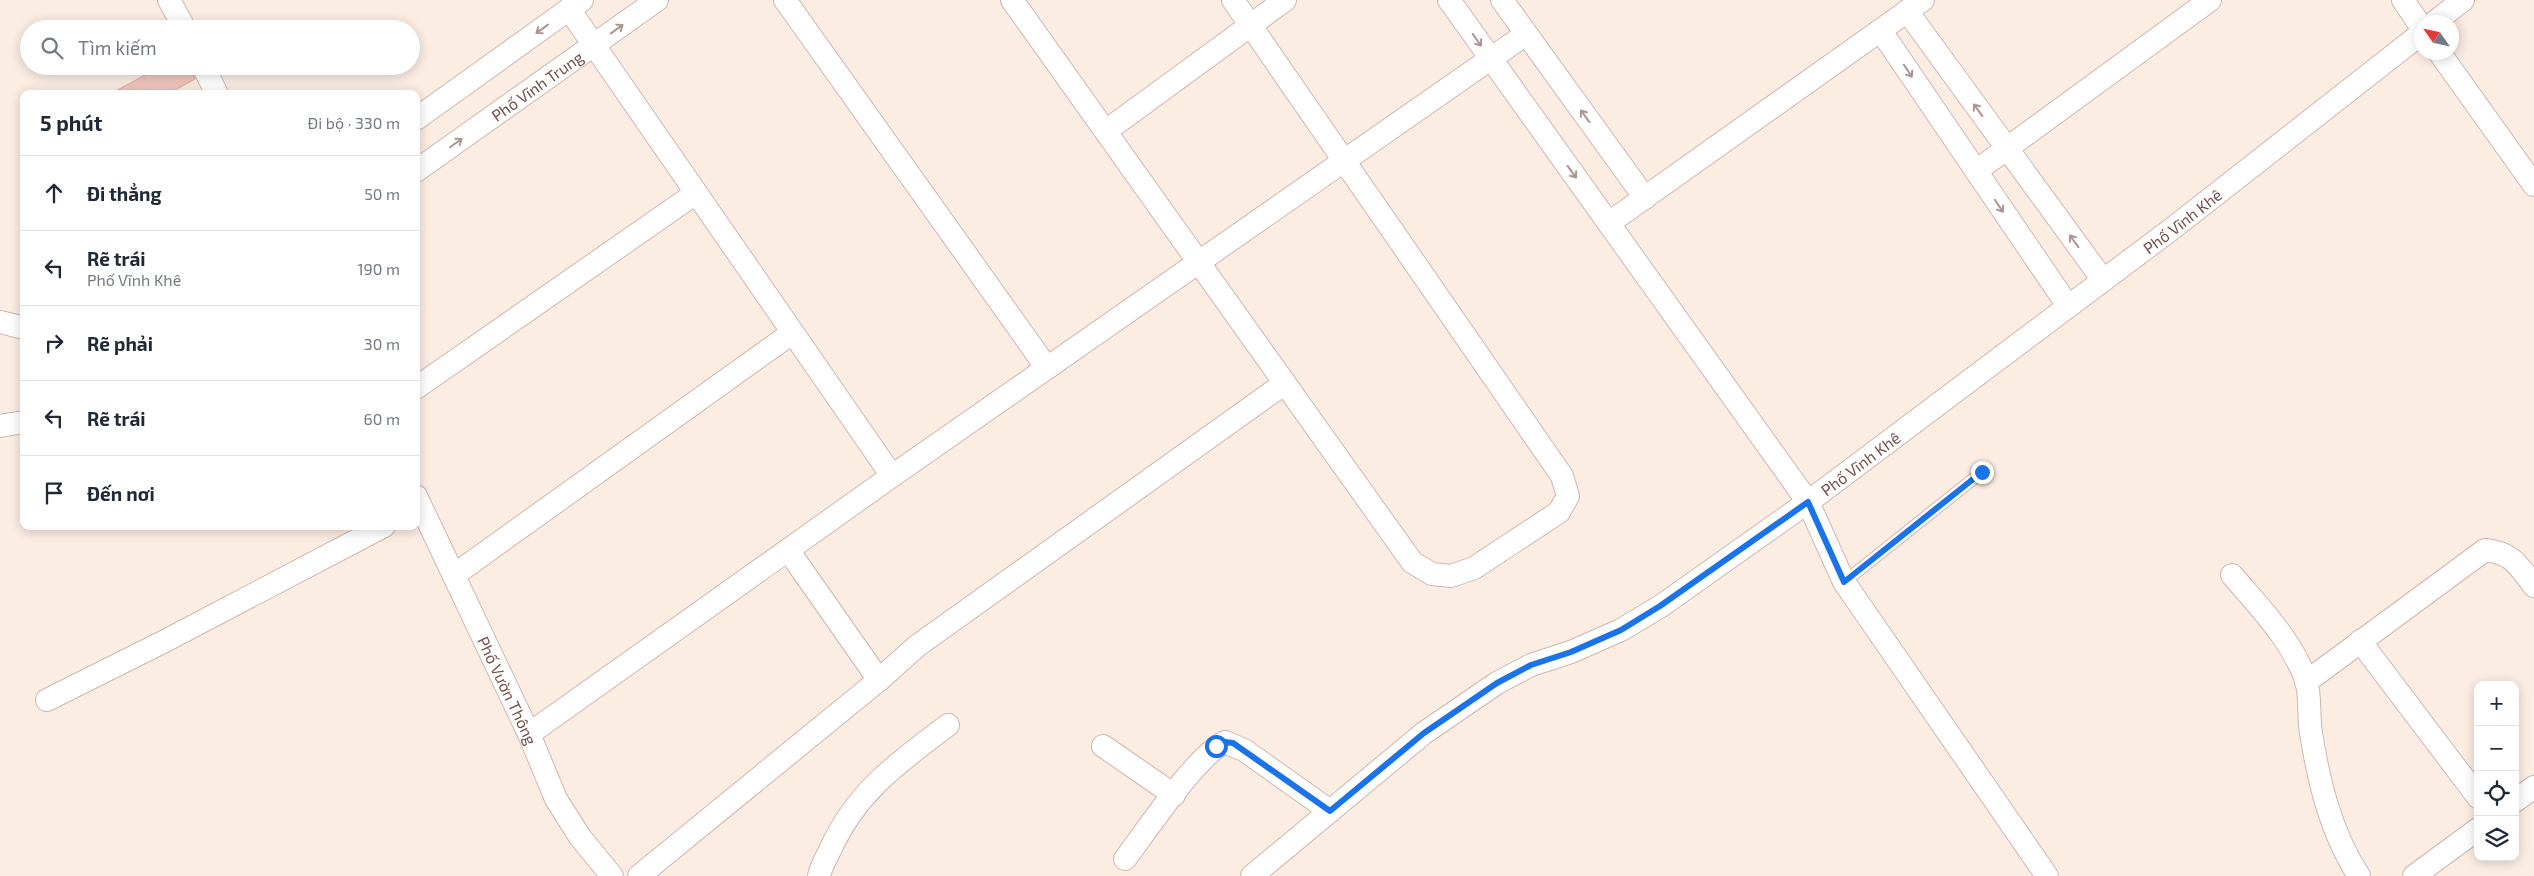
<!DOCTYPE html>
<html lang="vi">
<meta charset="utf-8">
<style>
body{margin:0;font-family:"Exo 2",sans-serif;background:#f2f2f3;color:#1f2937}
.controls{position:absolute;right:15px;bottom:15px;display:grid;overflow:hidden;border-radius:10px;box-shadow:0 2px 12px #0003}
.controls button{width:45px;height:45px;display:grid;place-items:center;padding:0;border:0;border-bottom:1px solid #e0e1e3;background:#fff;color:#1f2937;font:25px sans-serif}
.compass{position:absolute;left:2414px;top:15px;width:45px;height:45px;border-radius:50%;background:#fff;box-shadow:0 2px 12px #0003;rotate:304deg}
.stop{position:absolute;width:15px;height:15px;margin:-11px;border:4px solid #1a73e8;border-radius:50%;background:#fff}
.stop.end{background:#1a73e8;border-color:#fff;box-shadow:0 1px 5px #0008}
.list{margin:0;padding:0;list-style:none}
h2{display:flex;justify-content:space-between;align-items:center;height:65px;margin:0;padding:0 20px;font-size:21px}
h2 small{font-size:16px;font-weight:400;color:#747a83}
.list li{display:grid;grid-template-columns:32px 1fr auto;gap:15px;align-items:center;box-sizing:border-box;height:75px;padding:0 20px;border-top:1px solid #e0e1e3}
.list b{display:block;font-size:19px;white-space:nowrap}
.list p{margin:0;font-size:16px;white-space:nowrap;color:#747a83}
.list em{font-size:16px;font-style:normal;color:#747a83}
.icon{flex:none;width:28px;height:28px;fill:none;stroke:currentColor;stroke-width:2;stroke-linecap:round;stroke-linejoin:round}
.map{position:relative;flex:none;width:2534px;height:876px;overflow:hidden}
.search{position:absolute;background:#fff;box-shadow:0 2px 12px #0003;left:20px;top:20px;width:400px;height:55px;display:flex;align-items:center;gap:12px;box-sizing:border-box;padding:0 18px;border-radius:28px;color:#747a83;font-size:19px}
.panel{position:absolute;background:#fff;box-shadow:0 2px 12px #0003;left:20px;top:90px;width:400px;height:440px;border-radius:10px}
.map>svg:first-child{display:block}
.building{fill:#f1c5bb;stroke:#e4a79b}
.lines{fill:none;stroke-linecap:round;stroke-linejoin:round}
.lane-casing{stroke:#cfb5ad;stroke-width:13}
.street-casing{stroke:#cfb5ad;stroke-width:24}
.lane{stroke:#fff;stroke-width:11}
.street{stroke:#fff;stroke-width:22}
.oneway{stroke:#ac9592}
.route{stroke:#1a73e8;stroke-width:6}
.labels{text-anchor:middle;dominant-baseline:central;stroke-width:4.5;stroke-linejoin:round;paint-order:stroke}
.street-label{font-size:16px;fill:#744f49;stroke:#fff2e9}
</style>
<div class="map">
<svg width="2534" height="876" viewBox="0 0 2534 876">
<rect width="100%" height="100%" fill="#fcede3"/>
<!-- building -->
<path class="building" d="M162 66H189L195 79 168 94H110Z"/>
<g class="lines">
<!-- lane casing -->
<g class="lane-casing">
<path id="lane" d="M1844 582 1982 472"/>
</g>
<!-- street casing -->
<g class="street-casing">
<g id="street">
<path d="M169 0 185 29"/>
<path d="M785 0 1047 368"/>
<path d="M1012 0 1412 562 1432 574 1451 576 1474 568 1559 512 1568 496 1562 476 1233 0"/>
<path d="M1449 0 1808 502 1844 582 2047 876"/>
<path d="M1502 0 1645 198"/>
<path d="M2403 0 2422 28"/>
<path d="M569 9 892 476"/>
<path d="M1907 11 2103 280"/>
<path d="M2435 22 2463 0"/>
<path d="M1881 31 2068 306"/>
<path d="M2439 52 2534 185"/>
<path d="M203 66 217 94"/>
<path d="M416 119 582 0"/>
<path d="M1106 131 1285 0"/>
<path id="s1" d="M416 171 657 0"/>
<path d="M1976 171 2210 0"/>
<path d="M1609 223 1923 0"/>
<path d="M0 322 24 328"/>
<path d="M416 388 696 193"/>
<path d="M0 426 24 422"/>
<path id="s2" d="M416 496 529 734 556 799 580 837 612 876"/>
<path d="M788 550 879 680"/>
<path d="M454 575 792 333"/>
<path d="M2232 575C2260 608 2291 639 2306 680 2311 696 2308 716 2311 733 2319 783 2331 833 2359 876"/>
<path d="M2360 641 2478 797"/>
<path d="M2306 682 2485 550C2513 553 2518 565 2534 586"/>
<path d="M47 700 163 642 384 526"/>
<path d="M529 734 892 476 1526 34"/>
<path d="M1103 746 1174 795"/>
<path d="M2515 801 2534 787"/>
<path d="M1125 859C1148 829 1195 757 1225 742L1244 750 1330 811"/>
<path d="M639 876 879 680 917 646 1285 383"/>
<path d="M819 876C821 866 827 857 831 848 857 791 899 762 948 725"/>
<path id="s3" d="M1252 876 1424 733 1497 683 1531 665 1571 652 1621 630 1661 606 1808 502 2173 228 2422 33"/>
<path d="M2414 876 2478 829"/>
</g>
</g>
<!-- lane -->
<use href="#lane" class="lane"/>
<!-- street -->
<use href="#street" class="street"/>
</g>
<!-- one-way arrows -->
<defs><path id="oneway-shaft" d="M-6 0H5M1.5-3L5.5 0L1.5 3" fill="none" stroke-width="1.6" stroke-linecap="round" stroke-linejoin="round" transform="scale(1.25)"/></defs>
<g class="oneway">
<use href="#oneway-shaft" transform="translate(542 29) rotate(144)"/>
<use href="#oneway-shaft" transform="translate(617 29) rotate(-36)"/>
<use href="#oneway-shaft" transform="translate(1477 40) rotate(54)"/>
<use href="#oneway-shaft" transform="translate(1908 71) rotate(56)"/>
<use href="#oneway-shaft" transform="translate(1978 110) rotate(-126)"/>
<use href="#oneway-shaft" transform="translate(1585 116) rotate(-126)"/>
<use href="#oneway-shaft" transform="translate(456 143) rotate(-35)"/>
<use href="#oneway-shaft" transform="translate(1572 172) rotate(54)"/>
<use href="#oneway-shaft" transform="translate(1999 206) rotate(56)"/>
<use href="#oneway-shaft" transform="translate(2074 241) rotate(-126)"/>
</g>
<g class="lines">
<!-- route -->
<path class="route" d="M1216 746 1225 742 1233 743 1330 811 1424 733 1497 683 1531 665 1571 652 1621 630 1660 606 1808 502 1844 582 1982 472"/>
</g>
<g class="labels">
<!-- street labels -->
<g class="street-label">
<text stroke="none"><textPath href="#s1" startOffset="148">Phố Vĩnh Trung</textPath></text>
<text stroke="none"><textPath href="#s3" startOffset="1142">Phố Vĩnh Khê</textPath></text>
<text stroke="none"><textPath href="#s3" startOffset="739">Phố Vĩnh Khê</textPath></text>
<text stroke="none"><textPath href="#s2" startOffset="215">Phố Vườn Thông</textPath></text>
</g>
</g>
</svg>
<div class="controls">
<button>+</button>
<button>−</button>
<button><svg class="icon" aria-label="locate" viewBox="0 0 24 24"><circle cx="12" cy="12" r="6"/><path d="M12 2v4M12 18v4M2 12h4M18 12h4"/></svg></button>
<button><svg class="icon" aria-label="layers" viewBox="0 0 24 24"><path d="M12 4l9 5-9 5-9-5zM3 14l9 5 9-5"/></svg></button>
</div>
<svg class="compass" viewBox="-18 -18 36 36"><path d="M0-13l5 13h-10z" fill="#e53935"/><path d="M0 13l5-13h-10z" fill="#747a83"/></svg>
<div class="stop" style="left:1216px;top:746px"></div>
<div class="stop end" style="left:1982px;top:472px"></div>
<div class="search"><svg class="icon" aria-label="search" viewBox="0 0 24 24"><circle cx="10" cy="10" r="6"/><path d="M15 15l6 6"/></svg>Tìm kiếm</div>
<section class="panel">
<h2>5 phút<small>Đi bộ · 330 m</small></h2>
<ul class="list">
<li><svg class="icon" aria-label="ahead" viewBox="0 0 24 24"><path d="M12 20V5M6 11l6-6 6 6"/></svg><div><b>Đi thẳng</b></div><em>50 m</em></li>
<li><svg class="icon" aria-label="left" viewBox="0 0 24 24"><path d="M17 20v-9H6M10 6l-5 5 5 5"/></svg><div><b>Rẽ trái</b><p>Phố Vĩnh Khê</p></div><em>190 m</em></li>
<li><svg class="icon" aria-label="right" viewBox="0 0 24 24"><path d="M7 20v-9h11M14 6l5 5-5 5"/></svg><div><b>Rẽ phải</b></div><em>30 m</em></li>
<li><svg class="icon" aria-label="left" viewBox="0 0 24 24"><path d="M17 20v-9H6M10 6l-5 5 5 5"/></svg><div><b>Rẽ trái</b></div><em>60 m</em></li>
<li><svg class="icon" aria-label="arrive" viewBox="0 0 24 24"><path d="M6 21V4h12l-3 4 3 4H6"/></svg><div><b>Đến nơi</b></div></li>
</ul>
</section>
</div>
